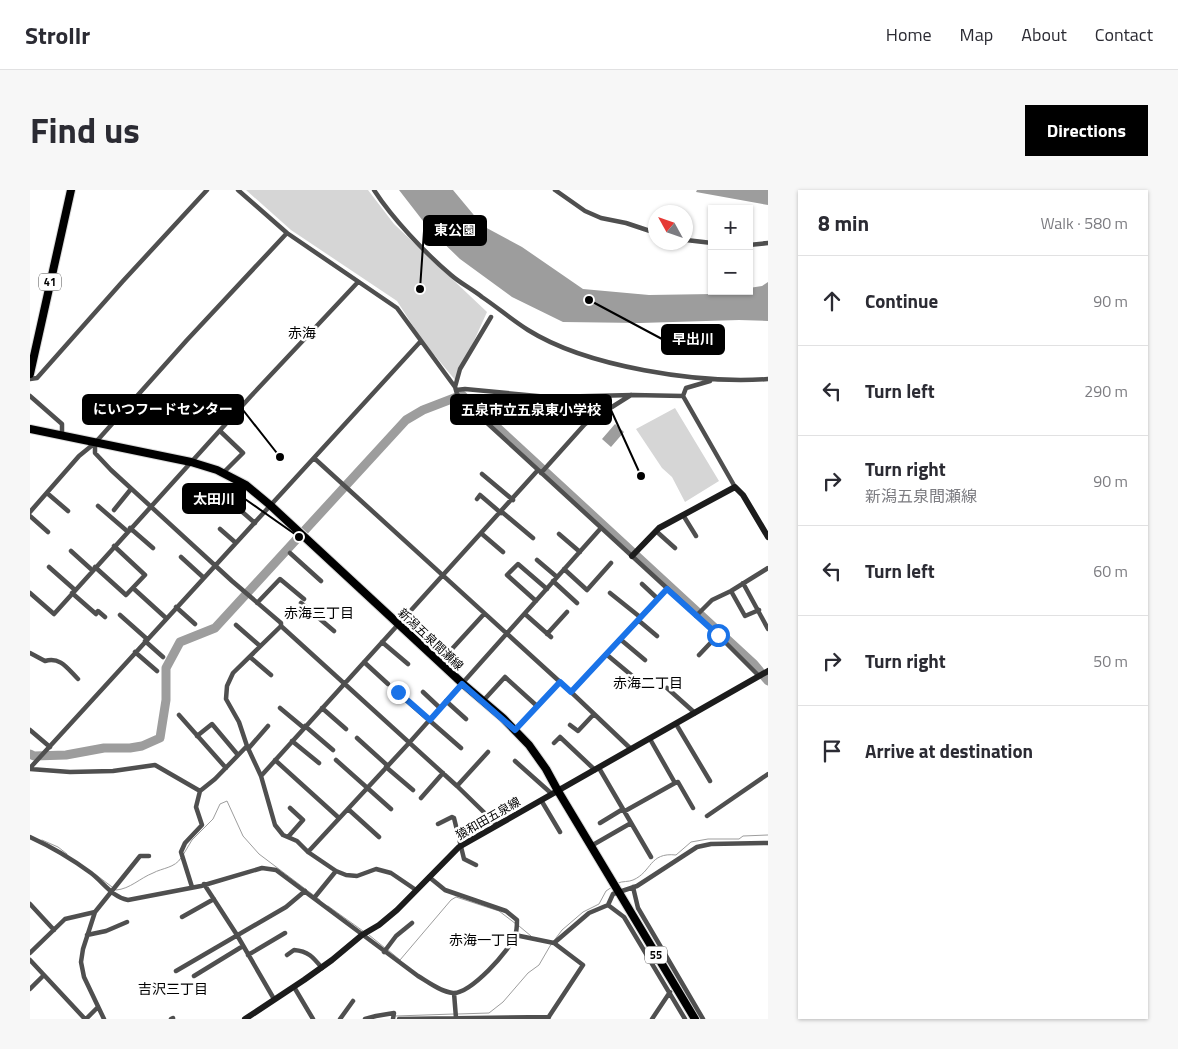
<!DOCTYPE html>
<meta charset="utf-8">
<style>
body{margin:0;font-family:"Titillium Web","Noto Sans JP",sans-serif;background:#f7f7f7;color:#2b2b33}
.controls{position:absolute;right:15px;top:15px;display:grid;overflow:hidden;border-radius:0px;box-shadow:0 1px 4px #0004}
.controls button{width:45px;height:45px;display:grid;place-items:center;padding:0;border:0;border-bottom:1px solid #e1e1e2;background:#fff;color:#2b2b33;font:25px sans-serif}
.compass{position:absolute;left:618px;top:15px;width:45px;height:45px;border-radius:50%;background:#fff;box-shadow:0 1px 4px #0004;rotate:310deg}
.stop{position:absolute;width:15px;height:15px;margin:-11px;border:4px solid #1a73e8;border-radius:50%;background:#fff}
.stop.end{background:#1a73e8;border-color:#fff;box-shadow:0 1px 5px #0008}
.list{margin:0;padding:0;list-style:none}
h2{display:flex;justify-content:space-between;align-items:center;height:65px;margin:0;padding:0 20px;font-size:21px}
h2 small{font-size:16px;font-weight:400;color:#7c7c81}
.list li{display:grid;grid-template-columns:32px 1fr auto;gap:15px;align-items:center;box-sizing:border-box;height:90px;padding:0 20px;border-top:1px solid #e1e1e2}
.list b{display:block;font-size:19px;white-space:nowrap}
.list p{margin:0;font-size:16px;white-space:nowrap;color:#7c7c81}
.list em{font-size:16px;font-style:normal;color:#7c7c81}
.icon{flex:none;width:28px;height:28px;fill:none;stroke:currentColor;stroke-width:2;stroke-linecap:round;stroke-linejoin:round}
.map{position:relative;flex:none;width:738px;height:829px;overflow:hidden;border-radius:0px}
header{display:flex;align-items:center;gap:30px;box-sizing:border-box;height:70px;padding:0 25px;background:#fff;border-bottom:1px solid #e1e1e2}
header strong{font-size:24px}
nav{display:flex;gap:28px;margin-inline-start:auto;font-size:18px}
.intro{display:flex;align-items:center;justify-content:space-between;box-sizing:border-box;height:120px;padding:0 30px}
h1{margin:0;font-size:35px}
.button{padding:12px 22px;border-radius:0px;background:#000;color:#fff;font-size:18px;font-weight:700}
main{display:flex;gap:30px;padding:0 30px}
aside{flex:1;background:#fff;border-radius:0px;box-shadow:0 1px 4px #0004}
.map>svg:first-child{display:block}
.green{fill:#d6d6d6}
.water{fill:#9d9d9d}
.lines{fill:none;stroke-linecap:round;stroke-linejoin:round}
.stream{stroke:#9d9d9d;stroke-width:1}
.river{stroke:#9d9d9d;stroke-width:9}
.primary-casing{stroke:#dbdbdb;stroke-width:10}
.street{stroke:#4f4f4f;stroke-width:4.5}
.secondary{stroke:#1c1c1c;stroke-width:6}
.primary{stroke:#000;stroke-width:8}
.route{stroke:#1a73e8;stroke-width:6}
.labels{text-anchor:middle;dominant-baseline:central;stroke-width:5;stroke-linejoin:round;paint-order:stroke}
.shield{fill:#fff;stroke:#4c4c4c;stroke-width:1}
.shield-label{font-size:11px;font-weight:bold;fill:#000}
.street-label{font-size:12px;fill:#000;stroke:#fff}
.neighbourhood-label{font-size:14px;fill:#000;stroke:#fff}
.leader{fill:none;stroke:#000;stroke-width:2}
.callout-dot{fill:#000;stroke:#fff;stroke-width:2}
.callout{fill:#000;stroke:#000;stroke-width:2}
.callout-label{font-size:14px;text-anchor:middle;font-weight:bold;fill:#fff}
</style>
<header>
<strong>Strollr</strong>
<nav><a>Home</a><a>Map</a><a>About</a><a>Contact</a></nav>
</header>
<div class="intro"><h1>Find us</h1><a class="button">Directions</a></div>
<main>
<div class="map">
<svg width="738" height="829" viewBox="0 0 738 829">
<rect width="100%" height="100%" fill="#fff"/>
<!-- green -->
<path class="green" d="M216 0H338L364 34 457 122 426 191 392 150 367 111 261 40Z
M645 218 689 291 655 312 642 287 632 278 606 239Z"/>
<!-- water -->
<path class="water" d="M369 0H423L453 36 492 57 553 99 619 105 683 104 701 101H719V98L732 96 738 92V131L709 130 610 133 533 132 482 107 430 69 400 40Z
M667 0H738V15L666 2Z
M585 234 594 242 581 257 572 249Z"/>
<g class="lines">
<!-- stream -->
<path class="stream" d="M12 650 28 657 37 664
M153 665 162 650 183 629 190 614 197 611 213 646 229 664 290 710
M65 684 86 700C100 699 110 688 123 683 132 678 145 678 151 668
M588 693C592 691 599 692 603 690 622 682 619 662 646 665L661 652 678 649H709L713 646 738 645
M298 716 333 741
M489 736 501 746
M339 745 355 758
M358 760 370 770 421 710 426 707 469 721 486 734
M428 824 459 823 473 812 498 783 509 775 520 756 532 740 553 722 569 714 576 701 582 697
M366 826 424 824"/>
<!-- river -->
<path class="river" d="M0 564 4 566 36 565 74 558H100L112 556 130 548 136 510V478L150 452 185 438 376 230 393 220 432 205 724 474 738 491"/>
<!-- primary casing -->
<g class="primary-casing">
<path id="primary" d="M0 184 41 0
M0 239 161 272 187 280 216 295 240 315 432 493 473 528 499 555 516 579 528 601 665 829"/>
</g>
<!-- street -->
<path class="street" d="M208 0 257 43 367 118 425 197 427 204 432 210 688 445 729 486
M344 0C362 28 395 63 421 85 430 93 442 99 452 107 467 117 482 130 498 140 557 177 669 194 738 189
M525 0 555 21 571 28 596 33 626 43
M656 50 682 53
M719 55 738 53
M0 189 7 188 93 91 177 0
M680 191 656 198 653 206 705 297
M425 197 430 179 461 127
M426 200 435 199 518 207 603 205 653 206
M0 206 32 234V246
M190 241 213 263 193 283
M65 253V263L81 280 202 391 251 433V436L203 483 197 496 196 509 209 532 217 556 231 586 245 635 253 645 267 651 278 662 306 681 316 685 327 686 346 679 361 683 386 700
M284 268 541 502 601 559
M511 283 555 234 601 205
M452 284 483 310
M17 303 38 321
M447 309 450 305 471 323
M68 316 97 341
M209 319 225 333
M84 320 101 299
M0 322 49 266 65 253 157 150 257 43
M472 322 503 348
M653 325 666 346
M0 326 18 342
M100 338 123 358
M190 339 206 353
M626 341 645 358
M452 344 473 362
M529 344 550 362
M41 361 62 380
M260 363 291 391
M151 367 174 388
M507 370 527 387
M19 377 45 400
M65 377 96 405 115 385 84 356
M534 379 557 400 581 373
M523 391 547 413
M713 393 738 439
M612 394 628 409
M103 398 136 428
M701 401 715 426 729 420
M0 403 24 424 221 206 328 92
M42 403 66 424 68 421 75 427
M580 403 610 427
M506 411 477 385 488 374 517 399
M227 413 250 389 274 409
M271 413 304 441
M146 417 165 434
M495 424 521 447
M90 425 117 449
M666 426 682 410 701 401 738 378
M608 430 627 446
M206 435 230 456
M251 436 427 596 467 635
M517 444 537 422
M590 449 615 470
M115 451 133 467
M352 452 378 474
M105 462 127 481
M0 463 15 471C30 466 38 479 48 489
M576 464 606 489
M669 465 688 445
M220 467 241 485
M334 472 358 494
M410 472 454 424
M637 498 665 523
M393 502 410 518
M541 502 637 399
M368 503 431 558
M416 511 436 529
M453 511 475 487 507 516
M250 518 274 538
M292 518 316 539
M149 525 196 578
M646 534 680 591
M540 535 548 541 564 524
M275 536 303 560
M0 540 20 557
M485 540 530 492
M167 546 182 534 208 565
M327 548 358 576
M262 551 289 573
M524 553 530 547 565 580
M218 559 238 536
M245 570 309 628
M306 570 361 619
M485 571 522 604
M356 577 383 600
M0 578 390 152
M569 578 621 667
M0 579 40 582 83 581 125 575 170 601
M231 586 508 280
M645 593 648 592 663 618
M427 596 458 562
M391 608 413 583
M511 610 530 642
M318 619 349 647
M595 621 645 593 620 549
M677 626 738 584
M570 633 593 619
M408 634 422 627 424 628 434 669 446 675
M0 647C22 657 42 669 61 683 74 693 82 707 98 710L171 696 232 678 246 680 388 786C398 792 411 802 423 803 440 804 480 761 485 745 487 741 487 735 487 730L476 721 415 700 399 687
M258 647 273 630 260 618
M561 656 601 633
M278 662 379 553 571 338
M174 694 207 745 244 809
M162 697 151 662 155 653 172 635 166 617 170 601 185 589 217 556
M603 697 608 718 673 829
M284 708 306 681
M0 714 24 740
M578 715 594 727 655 829
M152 727 184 709
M57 745 76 741 97 732
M485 745 524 753 553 775 518 828
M524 753 559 723 578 715 583 704 607 696 667 657 681 654 738 653
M354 762 366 746 382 733
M0 763 35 729 65 722
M218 765 255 743
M257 765 264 760C278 761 283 767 292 778
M0 770 55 829
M146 781 256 717 275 701
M164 786 213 756
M264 797 283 829
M0 799 14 785
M424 803 426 828
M56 829 68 817
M74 829 54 787 51 772 53 759 65 722 110 666H119
M141 829 143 828
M310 829 323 811
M335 829 346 826 364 823 363 829
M369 829 519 827
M622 829 640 802"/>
<!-- secondary -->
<path class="secondary" d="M602 366 629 338 705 297 713 305 738 347
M215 829 274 790 302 770 332 745 349 735 367 720 429 657 738 481"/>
<!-- primary -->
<use href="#primary" class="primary"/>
</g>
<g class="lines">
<!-- route -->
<path class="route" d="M368 502 400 530 432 494 485 540 530 492 541 502 637 399 688 445"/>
</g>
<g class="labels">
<!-- shield labels -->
<g class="shield">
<rect x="9" y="83.5" width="22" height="17" rx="4"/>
<rect x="615" y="756.5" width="22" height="17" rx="4"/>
</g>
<g class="shield-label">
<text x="20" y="92">41</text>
<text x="626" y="765">55</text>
</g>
<!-- street labels -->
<g class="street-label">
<text transform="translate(401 449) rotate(43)">新潟五泉間瀬線</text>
<text transform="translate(458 628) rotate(-30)">猿和田五泉線</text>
</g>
<!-- neighbourhood labels -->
<g class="neighbourhood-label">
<text x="272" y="142">赤海</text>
<text x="289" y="422">赤海三丁目</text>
<text x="618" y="492">赤海二丁目</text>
<text x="454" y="749">赤海一丁目</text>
<text x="143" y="798">吉沢三丁目</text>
</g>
</g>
<!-- callouts -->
<path class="leader" d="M390 99L394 41M559 110L632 149M250 267L213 220M611 286L581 220M269 347L215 309"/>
<g class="callout-dot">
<circle cx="390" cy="99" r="5"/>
<circle cx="559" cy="110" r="5"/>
<circle cx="250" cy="267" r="5"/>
<circle cx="611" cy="286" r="5"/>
<circle cx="269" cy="347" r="5"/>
</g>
<g class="callout">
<rect x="394" y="26" width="62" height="29" rx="5"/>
<rect x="632" y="135" width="62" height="29" rx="5"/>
<rect x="53" y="205" width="160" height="29" rx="5"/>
<rect x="421" y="205" width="160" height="29" rx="5"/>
<rect x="153" y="294" width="62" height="29" rx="5"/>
</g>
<g class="callout-label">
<text x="425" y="45">東公園</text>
<text x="663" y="154">早出川</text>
<text x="133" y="224">にいつフードセンター</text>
<text x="501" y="225">五泉市立五泉東小学校</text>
<text x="184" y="314">太田川</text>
</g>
</svg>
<div class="controls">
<button>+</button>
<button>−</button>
</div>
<svg class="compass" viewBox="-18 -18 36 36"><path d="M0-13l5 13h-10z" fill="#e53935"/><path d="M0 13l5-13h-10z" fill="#7c7c81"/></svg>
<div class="stop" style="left:688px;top:445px"></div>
<div class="stop end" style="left:368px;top:502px"></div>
</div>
<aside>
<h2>8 min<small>Walk · 580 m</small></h2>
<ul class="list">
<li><svg class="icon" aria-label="ahead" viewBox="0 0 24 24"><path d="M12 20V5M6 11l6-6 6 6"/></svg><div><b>Continue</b></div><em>90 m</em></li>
<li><svg class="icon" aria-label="left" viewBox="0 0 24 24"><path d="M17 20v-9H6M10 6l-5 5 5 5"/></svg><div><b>Turn left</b></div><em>290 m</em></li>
<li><svg class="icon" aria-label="right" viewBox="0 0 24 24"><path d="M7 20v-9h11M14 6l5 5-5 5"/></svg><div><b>Turn right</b><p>新潟五泉間瀬線</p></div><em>90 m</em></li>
<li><svg class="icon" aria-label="left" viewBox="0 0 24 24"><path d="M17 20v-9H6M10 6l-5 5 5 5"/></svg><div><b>Turn left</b></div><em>60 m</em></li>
<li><svg class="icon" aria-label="right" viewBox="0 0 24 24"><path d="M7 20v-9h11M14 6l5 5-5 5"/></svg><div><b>Turn right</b></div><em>50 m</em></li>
<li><svg class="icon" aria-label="arrive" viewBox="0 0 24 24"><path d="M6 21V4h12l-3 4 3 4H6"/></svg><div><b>Arrive at destination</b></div></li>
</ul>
</aside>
</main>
